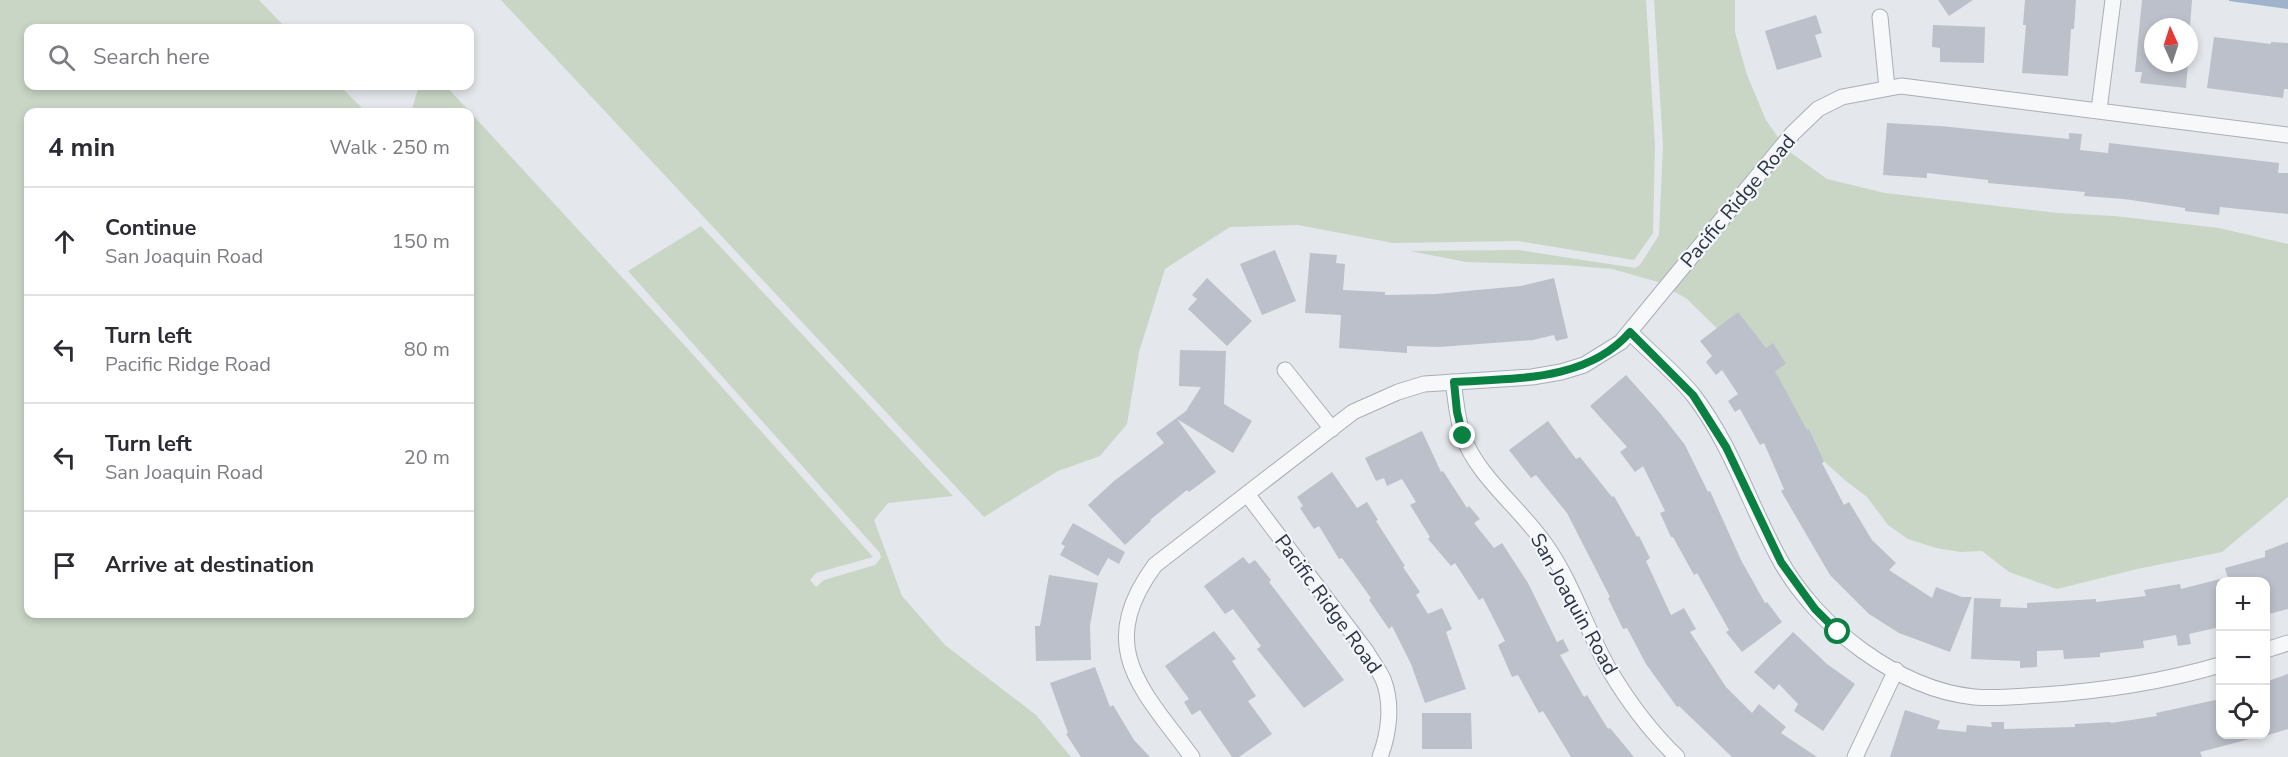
<!DOCTYPE html>
<meta charset="utf-8">
<style>
body{margin:0;font-family:"Nunito Sans",sans-serif;background:#f7f7f7;color:#2b2b33}
.controls{position:absolute;right:18px;bottom:18px;display:grid;overflow:hidden;border-radius:12px;box-shadow:0 3px 9px #0003}
.controls button{width:54px;height:54px;display:grid;place-items:center;padding:0;border:0;border-bottom:2px solid #e1e1e2;background:#fff;color:#2b2b33;font:30px sans-serif}
.compass{position:absolute;left:2144px;top:18px;width:54px;height:54px;border-radius:50%;background:#fff;box-shadow:0 3px 9px #0003;rotate:357deg}
.stop{position:absolute;width:18px;height:18px;margin:-14px;border:4px solid #0b8043;border-radius:50%;background:#fff}
.stop.end{background:#0b8043;border-color:#fff;box-shadow:0 2px 6px #0008}
.list{margin:0;padding:0;list-style:none}
h2{display:flex;justify-content:space-between;align-items:center;height:78px;margin:0;padding:0 24px;font-size:26px}
h2 small{font-size:20px;font-weight:400;color:#7c7c81}
.list li{display:grid;grid-template-columns:39px 1fr auto;gap:18px;align-items:center;box-sizing:border-box;height:108px;padding:0 24px;border-top:2px solid #e1e1e2}
.list b{display:block;font-size:22px;white-space:nowrap}
.list p{margin:0;font-size:20px;white-space:nowrap;color:#7c7c81}
.list em{font-size:20px;font-style:normal;color:#7c7c81}
.icon{flex:none;width:33px;height:33px;fill:none;stroke:currentColor;stroke-width:2;stroke-linecap:round;stroke-linejoin:round}
.map{position:relative;flex:none;width:2288px;height:757px;overflow:hidden}
.search{position:absolute;background:#fff;box-shadow:0 3px 9px #0003;left:24px;top:24px;width:450px;height:66px;display:flex;align-items:center;gap:15px;box-sizing:border-box;padding:0 21px;border-radius:12px;color:#7c7c81;font-size:22px}
.panel{position:absolute;background:#fff;box-shadow:0 3px 9px #0003;left:24px;top:108px;width:450px;height:510px;border-radius:12px}
.map>svg:first-child{display:block}
.green{fill:#c9d6c5}
.water{fill:#9fb4cc}
.building{fill:#bbc0ca}
.lines{fill:none;stroke-linecap:round;stroke-linejoin:round}
.street-casing{stroke:#a9aeb7;stroke-width:17}
.street{stroke:#f7f8fa;stroke-width:15}
.route{stroke:#0b8043;stroke-width:8}
.labels{text-anchor:middle;dominant-baseline:central;stroke-width:4.5;stroke-linejoin:round;paint-order:stroke}
.street-label{font-size:20px;fill:#2b3445;stroke:#f4f6f9}
</style>
<div class="map">
<svg width="2288" height="757" viewBox="0 0 2288 757">
<rect width="100%" height="100%" fill="#e4e7ec"/>
<!-- green -->
<path class="green" d="M0 0H259L286 28H28V86H340L366 112H28V614H470V112H411L419 86H446L688 349 873 557 816 573 810 580 816 587 824 580 875 565 881 558 880 553 628 271 701 226 953 496 888 503 874 520 902 596 945 645 1036 715 1071 757H0Z
M501 0H1646L1655 145 1653 233 1634 260 1518 241 1393 243 1298 225 1230 227 1165 269 1139 352 1127 424 1100 456 1058 471 984 517Z
M1654 0H1735V32L1747 75 1766 120 1787 150 1827 179 1885 193 2057 213 2114 216 2219 228 2288 244V497L2222 552 2137 569 2057 589 2009 572 1982 551 1960 552 1936 548 1908 539 1888 525 1867 497 1846 481 1807 446 1732 343 1687 299 1658 282 1612 269 1565 265 1466 262 1410 251 1518 250 1635 268 1640 265 1659 235 1663 145Z"/>
<!-- water -->
<path class="water" d="M2229 0H2288V9L2229 1Z"/>
<!-- building -->
<path class="building" d="M1938 0H1973L1949 16Z
M2025 0H2076L2074 29H2071L2068 76 2022 73 2026 25H2023Z
M2142 0H2192L2190 27H2153V63H2188L2186 88 2140 83 2142 72H2135Z
M1816 15 1822 33 1815 35 1822 57 1777 70 1765 31Z
M1933 25 1985 27 1984 63 1940 62V48L1932 47Z
M2214 37 2271 44V42L2288 43V89H2284L2283 98 2207 88Z
M1887 123 1940 126 2069 139V133L2082 134 2080 150 2108 153 2109 143 2279 163 2278 173H2288V214L2220 207 2219 215 2185 211V208L2124 199 2084 196 2085 192 1988 183V180L1927 173V178L1883 175Z
M1275 250 1296 301 1262 315 1240 264Z
M1310 253 1337 255 1336 263 1345 264 1343 290 1385 292V295L1436 294 1477 290 1521 286 1554 278 1568 338 1556 341 1554 335 1533 340 1439 347 1407 346V353L1339 348 1341 315 1305 313Z
M1207 278 1252 321 1227 346 1188 309 1197 299 1192 295Z
M1738 312 1766 348 1773 343 1786 364 1775 371 1807 430 1809 429 1824 462 1822 463 1844 505 1849 502 1872 540 1896 563 1889 570 1932 598 1936 587 1962 597H1972L1950 652 1899 633 1869 614 1830 575 1781 491 1784 489 1764 443 1760 445 1740 409 1735 412 1728 401 1738 394 1722 370 1716 375 1706 362 1712 356 1700 341Z
M1180 350 1226 351 1224 404 1252 421 1233 453 1177 419 1216 472 1189 492 1187 490 1150 520 1151 521 1125 545 1088 505 1114 481 1164 443 1156 433 1186 411 1201 387 1179 386Z
M1626 375 1660 413 1685 445 1708 492 1710 491 1741 560 1765 603 1767 602 1782 622 1742 652 1726 632 1729 630 1697 573 1694 575 1673 537H1671L1660 513 1665 511 1643 466 1635 472 1620 452 1627 447 1590 406Z
M1548 421 1576 459 1580 457 1612 497 1614 496 1637 537 1639 536 1650 558 1646 561 1671 615 1684 608 1696 629 1690 632 1726 687 1752 713 1759 704 1786 727 1781 733 1817 757H1732L1679 706 1677 707 1646 664 1627 628 1623 629 1608 598 1610 597 1567 513 1536 475 1531 478 1509 450Z
M1422 431 1441 472 1443 471 1467 508 1469 506 1480 519 1474 523 1494 548 1502 543 1528 583 1557 642 1563 639 1569 651 1560 655 1584 697 1587 695 1608 729 1610 728 1634 757H1571L1543 711 1539 713 1518 675 1512 677 1498 645 1505 641 1483 598 1479 600 1455 563 1451 566 1428 539 1430 537 1410 505 1416 502 1402 479 1387 486 1384 478 1376 481 1365 458Z
M1332 472 1357 508 1367 502 1378 520 1376 521 1405 566 1403 567 1420 592 1416 595 1428 614 1442 608 1452 629 1446 632 1466 689 1425 703 1411 664 1392 626 1389 629 1369 600 1371 598 1342 558 1339 559 1319 526 1314 529 1300 508 1303 506 1297 497Z
M1073 523 1125 552 1119 564 1108 558 1098 576 1060 555 1065 546 1061 544Z
M2288 542V609L2265 615V582H2229L2225 568 2265 557V551Z
M1243 557 1249 564 1255 560 1271 580 1269 582 1344 680 1304 708 1257 649 1261 646 1233 609 1225 614 1204 586Z
M1049 575 1098 583 1090 625 1091 660 1036 661 1035 626H1040Z
M2220 579V627L2189 634 2191 644 2178 646 2176 635 2143 641 2144 648 2100 653V657L2064 659 2063 650 2037 651V667L2020 668V661L1971 659 1974 598 2001 599 2000 607 2027 608V603L2096 599V602L2146 596 2144 590 2180 584 2181 589Z
M1214 631 1236 659 1232 661 1256 696 1248 701 1272 734 1239 757H1232L1200 710 1192 715 1184 702 1189 699 1165 666Z
M1793 632 1827 664 1855 684 1823 731 1794 711 1798 704 1779 684 1774 690 1754 672Z
M1095 667 1110 707 1113 705 1134 740 1150 757H1081L1066 734 1068 733 1050 683Z
M2288 674V729L2265 736V682Z
M2220 699V735H2250V739L2200 752 2202 757H1890L1905 710 1940 721 1937 729 1966 732 1967 725 1992 727 1991 722H2004V729L2075 727V724L2110 722 2111 723 2157 716 2156 713Z
M1422 713H1471L1472 749H1422Z"/>
<g class="lines">
<!-- street casing -->
<g class="street-casing">
<path id="street" d="M1880 17 1887 88
M2099 110 2113 0
M1630 332C1650 353 1676 373 1694 396 1732 446 1750 506 1780 560 1816 626 1898 689 1974 697 1997 699 2020 696 2042 695 2103 691 2162 682 2220 665
M1285 370 1332 429
M1453 382C1456 400 1457 419 1463 436 1477 476 1521 509 1545 544 1573 583 1586 630 1610 671 1628 701 1652 733 1677 757
M1247 494 1366 651C1371 660 1379 670 1383 679 1393 704 1389 733 1380 757
M2266 650 2288 643
M1192 757C1142 689 1094 648 1155 565L1353 412 1398 392 1424 384 1532 377 1561 372 1584 365 1621 342 1793 133 1818 109 1842 97 1901 86 2288 135
M1855 757 1896 670"/>
</g>
<!-- street -->
<use href="#street" class="street"/>
</g>
<g class="lines">
<!-- route -->
<path class="route" d="M1463 436 1457 412 1454 382C1513 378 1587 382 1630 332L1693 395 1726 447 1781 562 1815 609 1838 632"/>
</g>
<g class="labels">
<!-- street labels -->
<g class="street-label">
<text transform="translate(1738 201) rotate(-50)">Pacific Ridge Road</text>
<text transform="translate(1328 604) rotate(54)">Pacific Ridge Road</text>
<text transform="translate(1574 604) rotate(61)">San Joaquin Road</text>
</g>
</g>
</svg>
<div class="controls">
<button>+</button>
<button>−</button>
<button><svg class="icon" aria-label="locate" viewBox="0 0 24 24"><circle cx="12" cy="12" r="6"/><path d="M12 2v4M12 18v4M2 12h4M18 12h4"/></svg></button>
</div>
<svg class="compass" viewBox="-18 -18 36 36"><path d="M0-13l5 13h-10z" fill="#e53935"/><path d="M0 13l5-13h-10z" fill="#7c7c81"/></svg>
<div class="stop" style="left:1838px;top:632px"></div>
<div class="stop end" style="left:1463px;top:436px"></div>
<div class="search"><svg class="icon" aria-label="search" viewBox="0 0 24 24"><circle cx="10" cy="10" r="6"/><path d="M15 15l6 6"/></svg>Search here</div>
<section class="panel">
<h2>4 min<small>Walk · 250 m</small></h2>
<ul class="list">
<li><svg class="icon" aria-label="ahead" viewBox="0 0 24 24"><path d="M12 20V5M6 11l6-6 6 6"/></svg><div><b>Continue</b><p>San Joaquin Road</p></div><em>150 m</em></li>
<li><svg class="icon" aria-label="left" viewBox="0 0 24 24"><path d="M17 20v-9H6M10 6l-5 5 5 5"/></svg><div><b>Turn left</b><p>Pacific Ridge Road</p></div><em>80 m</em></li>
<li><svg class="icon" aria-label="left" viewBox="0 0 24 24"><path d="M17 20v-9H6M10 6l-5 5 5 5"/></svg><div><b>Turn left</b><p>San Joaquin Road</p></div><em>20 m</em></li>
<li><svg class="icon" aria-label="arrive" viewBox="0 0 24 24"><path d="M6 21V4h12l-3 4 3 4H6"/></svg><div><b>Arrive at destination</b></div></li>
</ul>
</section>
</div>
